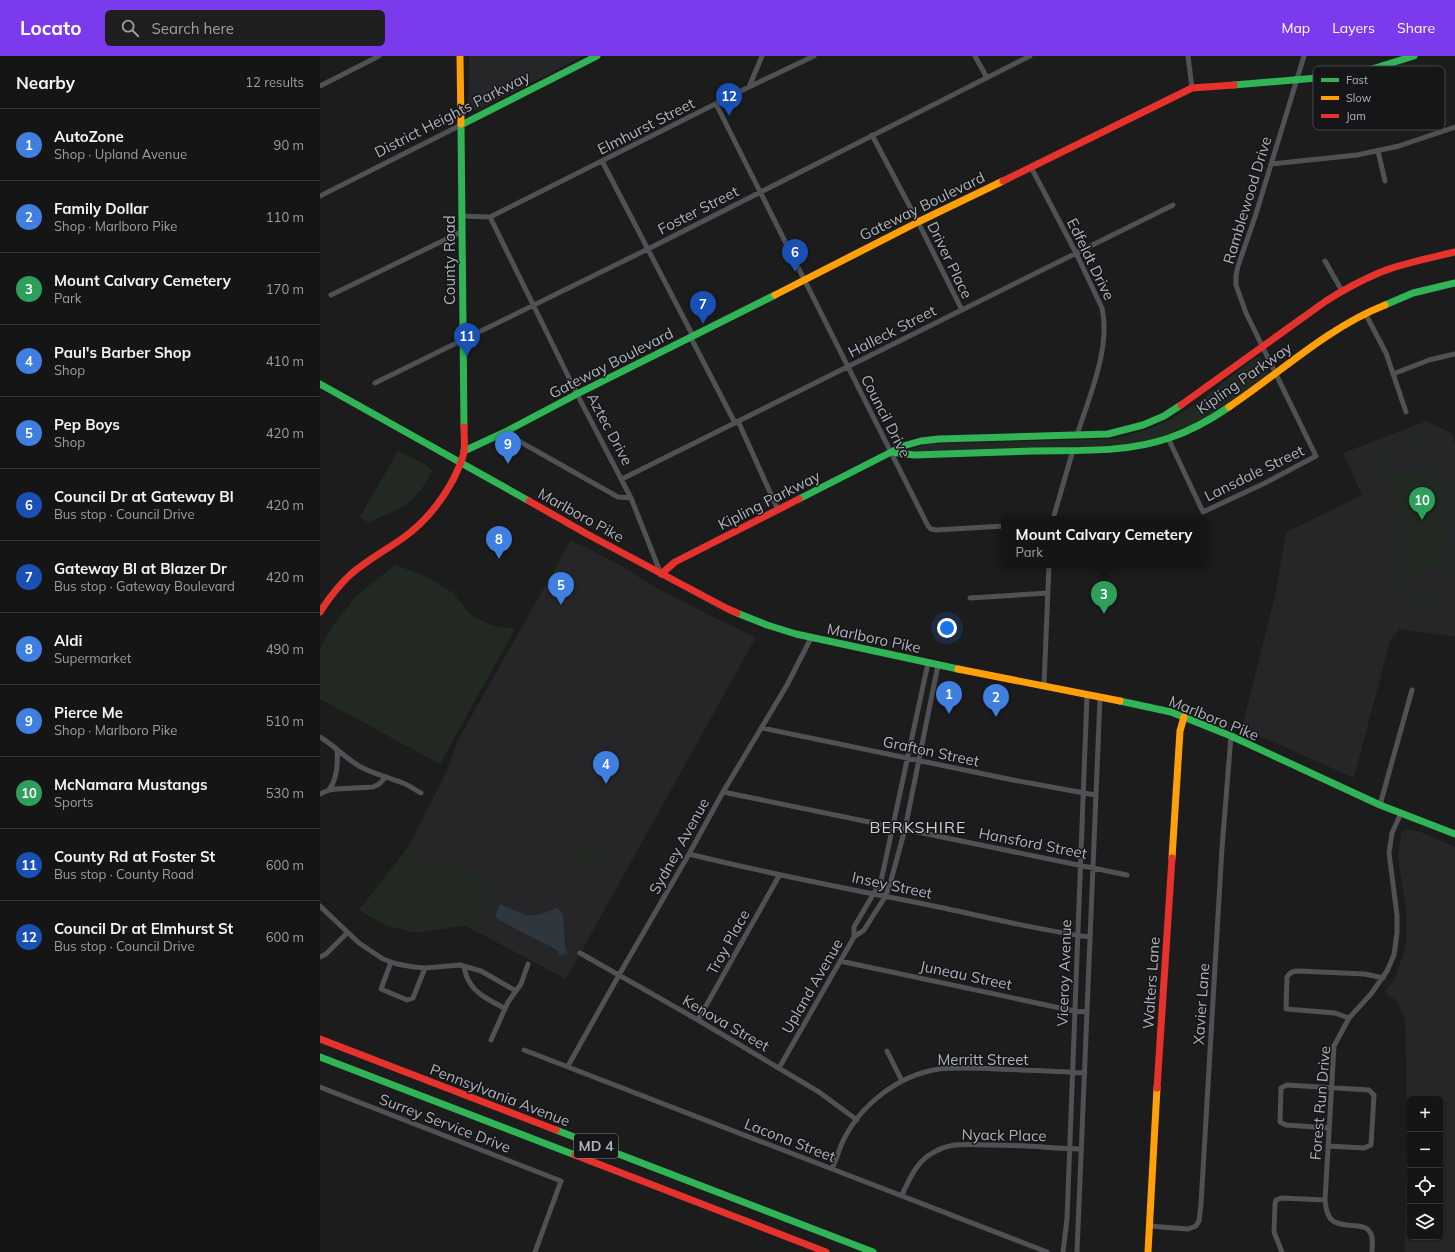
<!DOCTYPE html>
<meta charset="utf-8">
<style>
body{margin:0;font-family:Mulish,sans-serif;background:#1e1e1e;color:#f1f3f6}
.controls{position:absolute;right:12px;bottom:12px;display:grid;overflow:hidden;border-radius:6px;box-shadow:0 1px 3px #0004}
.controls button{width:36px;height:36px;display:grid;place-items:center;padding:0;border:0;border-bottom:1px solid #343434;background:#151515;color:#f1f3f6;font:20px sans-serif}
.you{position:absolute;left:627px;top:572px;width:14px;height:14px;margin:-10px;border:3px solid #fff;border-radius:50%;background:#1a73e8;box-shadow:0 0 0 6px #1a73e833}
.badge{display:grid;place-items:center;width:26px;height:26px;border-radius:50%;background:#7c3aed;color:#fff;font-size:13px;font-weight:700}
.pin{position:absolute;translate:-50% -33px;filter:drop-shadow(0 1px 2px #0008)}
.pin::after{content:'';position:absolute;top:21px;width:14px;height:12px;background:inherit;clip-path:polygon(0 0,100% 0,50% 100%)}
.popup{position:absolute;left:681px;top:460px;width:206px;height:52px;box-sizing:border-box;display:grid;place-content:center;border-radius:6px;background:#151515;filter:drop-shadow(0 1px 3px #0005);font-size:13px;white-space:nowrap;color:#9d9fa0}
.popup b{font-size:15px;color:#f1f3f6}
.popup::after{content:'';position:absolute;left:50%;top:100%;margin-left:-8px;border:8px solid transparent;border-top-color:#151515}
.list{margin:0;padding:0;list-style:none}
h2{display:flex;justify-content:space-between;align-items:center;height:52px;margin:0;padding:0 16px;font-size:17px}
h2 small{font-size:13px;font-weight:400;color:#9d9fa0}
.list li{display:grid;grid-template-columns:26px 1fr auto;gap:12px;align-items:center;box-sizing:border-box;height:72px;padding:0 16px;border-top:1px solid #343434}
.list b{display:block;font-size:15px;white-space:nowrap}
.list p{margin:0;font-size:13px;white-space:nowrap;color:#9d9fa0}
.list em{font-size:13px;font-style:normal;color:#9d9fa0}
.icon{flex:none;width:22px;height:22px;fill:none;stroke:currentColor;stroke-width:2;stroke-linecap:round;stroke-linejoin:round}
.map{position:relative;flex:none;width:1135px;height:1196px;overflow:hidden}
header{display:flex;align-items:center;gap:24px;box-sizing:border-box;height:56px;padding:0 20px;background:#7c3aed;color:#fff}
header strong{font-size:19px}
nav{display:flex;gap:22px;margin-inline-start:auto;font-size:14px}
.search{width:280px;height:36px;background:#1e1e1e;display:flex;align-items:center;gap:10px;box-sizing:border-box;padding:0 14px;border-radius:6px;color:#9d9fa0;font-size:15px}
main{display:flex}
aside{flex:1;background:#151515}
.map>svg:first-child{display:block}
.built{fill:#262628;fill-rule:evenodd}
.green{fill:#212922}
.water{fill:#2e373e}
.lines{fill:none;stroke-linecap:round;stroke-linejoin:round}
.street{stroke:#505155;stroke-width:5}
.fast{stroke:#30b455;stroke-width:7}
.slow{stroke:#ff9f0a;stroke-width:7}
.jam{stroke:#e5322d;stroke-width:7}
.labels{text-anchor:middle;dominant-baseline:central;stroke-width:3;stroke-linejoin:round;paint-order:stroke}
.shield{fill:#161618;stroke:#80838b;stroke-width:1}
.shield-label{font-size:14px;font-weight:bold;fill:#adb2bc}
.street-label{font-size:15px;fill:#adb2bc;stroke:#161618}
.neighbourhood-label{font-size:16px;letter-spacing:1px;fill:#ced1d8;stroke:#161618}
.key{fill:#161618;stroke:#434549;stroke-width:1}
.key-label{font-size:11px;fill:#adb2bc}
</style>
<header>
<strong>Locato</strong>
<div class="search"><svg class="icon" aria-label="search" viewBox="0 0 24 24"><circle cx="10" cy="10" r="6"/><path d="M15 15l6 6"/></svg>Search here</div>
<nav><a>Map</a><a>Layers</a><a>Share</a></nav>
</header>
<main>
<aside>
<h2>Nearby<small>12 results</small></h2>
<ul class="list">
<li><span class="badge" style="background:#3f7fe0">1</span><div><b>AutoZone</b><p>Shop · Upland Avenue</p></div><em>90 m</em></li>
<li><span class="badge" style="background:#3f7fe0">2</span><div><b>Family Dollar</b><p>Shop · Marlboro Pike</p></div><em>110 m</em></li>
<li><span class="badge" style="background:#2e9e5b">3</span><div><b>Mount Calvary Cemetery</b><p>Park</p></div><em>170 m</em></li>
<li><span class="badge" style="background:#3f7fe0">4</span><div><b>Paul's Barber Shop</b><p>Shop</p></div><em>410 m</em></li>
<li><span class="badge" style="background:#3f7fe0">5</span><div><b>Pep Boys</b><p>Shop</p></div><em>420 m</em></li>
<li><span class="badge" style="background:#1a4fb4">6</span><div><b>Council Dr at Gateway Bl</b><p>Bus stop · Council Drive</p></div><em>420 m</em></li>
<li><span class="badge" style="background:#1a4fb4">7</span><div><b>Gateway Bl at Blazer Dr</b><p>Bus stop · Gateway Boulevard</p></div><em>420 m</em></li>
<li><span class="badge" style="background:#3f7fe0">8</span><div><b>Aldi</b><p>Supermarket</p></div><em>490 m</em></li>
<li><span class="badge" style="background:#3f7fe0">9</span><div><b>Pierce Me</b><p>Shop · Marlboro Pike</p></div><em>510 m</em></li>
<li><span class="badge" style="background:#2e9e5b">10</span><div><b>McNamara Mustangs</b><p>Sports</p></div><em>530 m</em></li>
<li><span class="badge" style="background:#1a4fb4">11</span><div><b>County Rd at Foster St</b><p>Bus stop · County Road</p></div><em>600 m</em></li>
<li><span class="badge" style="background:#1a4fb4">12</span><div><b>Council Dr at Elmhurst St</b><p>Bus stop · Council Drive</p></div><em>600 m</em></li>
</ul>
</aside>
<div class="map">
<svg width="1135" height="1196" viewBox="0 0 1135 1196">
<rect width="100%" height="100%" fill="#1c1c1c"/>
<!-- built -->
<path class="built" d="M149 0H264L156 55 148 51Z
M1107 365 1132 377 1135 388V581L1080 573 1070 584 1034 722 922 672 956 535 966 476 1042 439 1023 397Z
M251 484 298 508 335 531 397 563 436 581 246 923 144 869 159 867 137 809 109 807 88 791 126 717 138 684Z
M1086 773 1101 776 1135 791V1196H1085L1087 1056 1085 961 1076 944 1064 936 1075 922 1086 890V851L1080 816 1078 800 1081 777ZM1090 1043H1120V1181H1090Z"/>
<!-- green -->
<path class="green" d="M940 301 948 316 947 320C918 343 887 365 852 379 815 393 762 392 723 393 677 394 632 395 586 396L587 394 608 388 792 383C815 378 838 371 858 359 885 343 909 321 934 302Z
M1091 382C1135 381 1135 445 1135 480L1123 410 1119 402 1113 395 1108 391 1097 389 1086 390 1080 392 1071 400 1068 406 1065 416V420L1083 521C1095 542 1121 546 1135 525V535C1114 552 1090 547 1077 524L1055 400 1061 395 1063 403C1070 391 1078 385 1091 382Z
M78 395 107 409 112 415C106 428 95 444 82 451 71 457 59 461 48 467L40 461Z
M1116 410 1133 510 1088 518 1072 417Z
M75 509 106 520 133 537 151 559 172 569 195 573 120 708 0 643V593L11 572 36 540Z
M258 784 291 803 282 807 278 813 251 797Z
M88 791 109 807 137 809 162 824 174 838 169 854 159 867 98 877 67 870 39 854Z"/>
<!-- water -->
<path class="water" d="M180 848 208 860 222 858 237 852 243 858 245 888 247 897 239 900 237 894 179 864 175 860Z"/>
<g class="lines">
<!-- street -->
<path class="street" d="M655 0 667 22
M868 0 872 32
M0 30 59 0
M429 31 442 0
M396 48 608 470 611 473 616 474 684 470
M552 79 598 166 642 254
M1058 95 1065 125
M282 105 373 280
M951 108 1037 99 1079 90 1135 71
M711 111 756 197 782 252C791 292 769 341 757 379
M0 140 141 69
M141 160 170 161 257 338 311 442 341 518
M170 161 429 31 494 0
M1005 205 1022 235
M11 239 141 176
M1045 257 1066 297 1086 356
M371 282 415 367
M1073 318 1109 304 1135 298
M55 327 328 193 710 0
M418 365 458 454
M185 376 204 388 298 441 311 442
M848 382 883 456 945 427 996 400 926 257 916 229V220L918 210 935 161 984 0
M302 423 853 149
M733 463 753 394
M650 542 728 537
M724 629 729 509
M442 672 693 724 775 739
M0 681C14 689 25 702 39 710 53 718 68 721 83 727 89 729 95 734 101 737
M9 734C17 723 18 707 17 694
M403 736 807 819
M0 738 9 734 16 733 53 731 59 728 66 721
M1060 749 1092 634
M369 798C449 818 529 833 609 849 663 860 716 874 770 881
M0 850 39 887 63 903 77 908 94 911 105 912 140 909 161 915 196 935
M534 881V871L561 825 608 607
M260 897 378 964 499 1036 537 1064
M0 901 6 898 27 877
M520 905 754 955 767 956
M71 906 61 933 87 944 93 942 105 912
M144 910C145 915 146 921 149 925 155 938 173 946 184 952
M1029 962 1015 957 966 953 967 921C970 916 973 915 979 915L1045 918 1063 922
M378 964 459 820
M171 984 188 946 201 928 208 908
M204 994 727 1196
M567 995 582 1025
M248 1010 299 919 369 798 403 736 467 629 491 582
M459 1012 534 881 544 874 565 841 570 828 585 773 618 609
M0 1031 241 1125 215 1196
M1008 1090 1044 1092 1051 1089 1054 1039 1049 1034 967 1029 961 1032 960 1066 966 1069 1009 1072
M512 1113C516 1104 519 1094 523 1085 541 1048 579 1019 619 1013 638 1011 658 1012 677 1013 706 1014 735 1015 765 1017
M582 1139C589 1124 595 1109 609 1099 617 1094 626 1090 635 1089 647 1088 660 1089 672 1089 702 1089 731 1092 761 1093
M1005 1144 1014 990 1029 962 1051 938 1067 915 1074 899 1077 877V859L1069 797 1072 777 1081 757
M829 1170 868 1173 876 1170 879 1165 881 1148 902 792 911 680
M743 1196 747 1163 767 639
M757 1196 780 642
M962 1196 954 1176 955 1148 956 1144 961 1142 1005 1144C1007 1169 1016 1168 1038 1170 1042 1171 1047 1171 1049 1175 1054 1180 1052 1189 1052 1196"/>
<!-- fast -->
<path class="fast" d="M914 29 1020 20 1052 13 1094 0
M141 68 144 371
M141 69 277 0
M1065 249 1093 237 1135 227
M0 328 209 445
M144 395 185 376 257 338 455 239
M571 396 594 399C634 398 673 396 713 395 758 394 806 397 849 382 870 375 890 364 909 351
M479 443 583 390 601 385 619 383 788 378 823 369 844 360 861 349
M417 557 447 569 476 578 638 613
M800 645 851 656 911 680 1060 749 1135 778
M0 1001 255 1099
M236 1074 553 1196"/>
<!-- slow -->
<path class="slow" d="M140 0 141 68
M455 239 598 166 683 125
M909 351C960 317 1007 272 1065 249
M638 613 800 645
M852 802 860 675 864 661
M828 1196 837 1032"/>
<!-- jam -->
<path class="jam" d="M683 125 872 32 914 29
M861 349 1006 245C1023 234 1042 224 1061 216 1084 207 1110 202 1135 196
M209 445 267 478 406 552 417 557
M341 518 355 506 479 443
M0 556C9 542 19 529 31 518 47 504 66 494 83 482 104 467 121 446 133 424 137 415 142 406 144 396 145 388 144 379 144 371
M0 983 236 1074
M837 1032 852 802
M255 1099 506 1196"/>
</g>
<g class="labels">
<!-- shield labels -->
<rect class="shield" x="254" y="1078" width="44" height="24" rx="3"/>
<g class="shield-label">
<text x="276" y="1090">MD 4</text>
</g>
<!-- street labels -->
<g class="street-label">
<text transform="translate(132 58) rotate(-27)">District Heights Parkway</text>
<text transform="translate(326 70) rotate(-27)">Elmhurst Street</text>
<text transform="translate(927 144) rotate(-73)">Ramblewood Drive</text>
<text transform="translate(602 150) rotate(-26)">Gateway Boulevard</text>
<text transform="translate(378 154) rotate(-27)">Foster Street</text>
<text transform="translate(771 203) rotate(64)">Edfeldt Drive</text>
<text transform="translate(129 204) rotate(-90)">County Road</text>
<text transform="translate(630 204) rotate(64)">Driver Place</text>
<text transform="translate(572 275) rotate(-27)">Halleck Street</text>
<text transform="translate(291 307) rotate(-27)">Gateway Boulevard</text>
<text transform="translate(924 322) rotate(-35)">Kipling Parkway</text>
<text transform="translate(566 360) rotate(63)">Council Drive</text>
<text transform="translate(290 373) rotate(62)">Aztec Drive</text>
<text transform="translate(934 417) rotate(-26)">Lansdale Street</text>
<text transform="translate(449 444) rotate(-27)">Kipling Parkway</text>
<text transform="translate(261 459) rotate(29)">Marlboro Pike</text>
<text transform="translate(554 582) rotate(12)">Marlboro Pike</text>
<text transform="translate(894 662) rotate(22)">Marlboro Pike</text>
<text transform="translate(611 695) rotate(12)">Grafton Street</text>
<text transform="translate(713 787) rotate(11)">Hansford Street</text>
<text transform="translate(359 790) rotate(-61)">Sydney Avenue</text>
<text transform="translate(572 829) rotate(12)">Insey Street</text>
<text transform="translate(408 886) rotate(-61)">Troy Place</text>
<text transform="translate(744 917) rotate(-88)">Viceroy Avenue</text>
<text transform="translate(646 919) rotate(12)">Juneau Street</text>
<text transform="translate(831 927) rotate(-86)">Walters Lane</text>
<text transform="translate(492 930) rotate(-60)">Upland Avenue</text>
<text transform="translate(881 948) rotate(-86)">Xavier Lane</text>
<text transform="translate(406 967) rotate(30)">Kenova Street</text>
<text x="663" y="1003">Merritt Street</text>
<text transform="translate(180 1039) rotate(21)">Pennsylvania Avenue</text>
<text transform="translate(1000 1047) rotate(-85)">Forest Run Drive</text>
<text transform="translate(125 1067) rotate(21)">Surrey Service Drive</text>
<text transform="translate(684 1079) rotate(1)">Nyack Place</text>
<text transform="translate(470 1084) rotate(21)">Lacona Street</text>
</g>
<!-- neighbourhood labels -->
<g class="neighbourhood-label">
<text x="598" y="771">BERKSHIRE</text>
</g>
</g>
<!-- legend -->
<rect x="993" y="10" width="132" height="64" rx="6" class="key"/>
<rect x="1001" y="22" width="18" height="4" fill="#30b455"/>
<rect x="1001" y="40" width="18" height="4" fill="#ff9f0a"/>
<rect x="1001" y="58" width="18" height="4" fill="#e5322d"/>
<g class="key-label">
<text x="1026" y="28">Fast</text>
<text x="1026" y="46">Slow</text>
<text x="1026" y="64">Jam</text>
</g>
</svg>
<div class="controls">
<button>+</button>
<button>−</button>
<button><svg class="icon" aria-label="locate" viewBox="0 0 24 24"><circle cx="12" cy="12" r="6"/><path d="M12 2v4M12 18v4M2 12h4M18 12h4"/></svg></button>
<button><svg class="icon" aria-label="layers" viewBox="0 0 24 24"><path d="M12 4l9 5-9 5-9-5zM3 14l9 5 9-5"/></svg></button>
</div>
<div class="you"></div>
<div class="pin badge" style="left:629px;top:658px;background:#3f7fe0">1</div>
<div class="pin badge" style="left:676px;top:661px;background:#3f7fe0">2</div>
<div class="pin badge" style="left:784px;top:558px;background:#2e9e5b">3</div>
<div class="popup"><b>Mount Calvary Cemetery</b>Park</div>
<div class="pin badge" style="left:286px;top:728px;background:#3f7fe0">4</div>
<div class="pin badge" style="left:241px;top:549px;background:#3f7fe0">5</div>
<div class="pin badge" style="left:475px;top:216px;background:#1a4fb4">6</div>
<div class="pin badge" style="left:383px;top:268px;background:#1a4fb4">7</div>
<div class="pin badge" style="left:179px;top:503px;background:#3f7fe0">8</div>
<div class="pin badge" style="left:188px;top:408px;background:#3f7fe0">9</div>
<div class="pin badge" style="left:1102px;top:464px;background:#2e9e5b">10</div>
<div class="pin badge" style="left:147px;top:300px;background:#1a4fb4">11</div>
<div class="pin badge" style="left:409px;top:60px;background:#1a4fb4">12</div>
</div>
</main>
